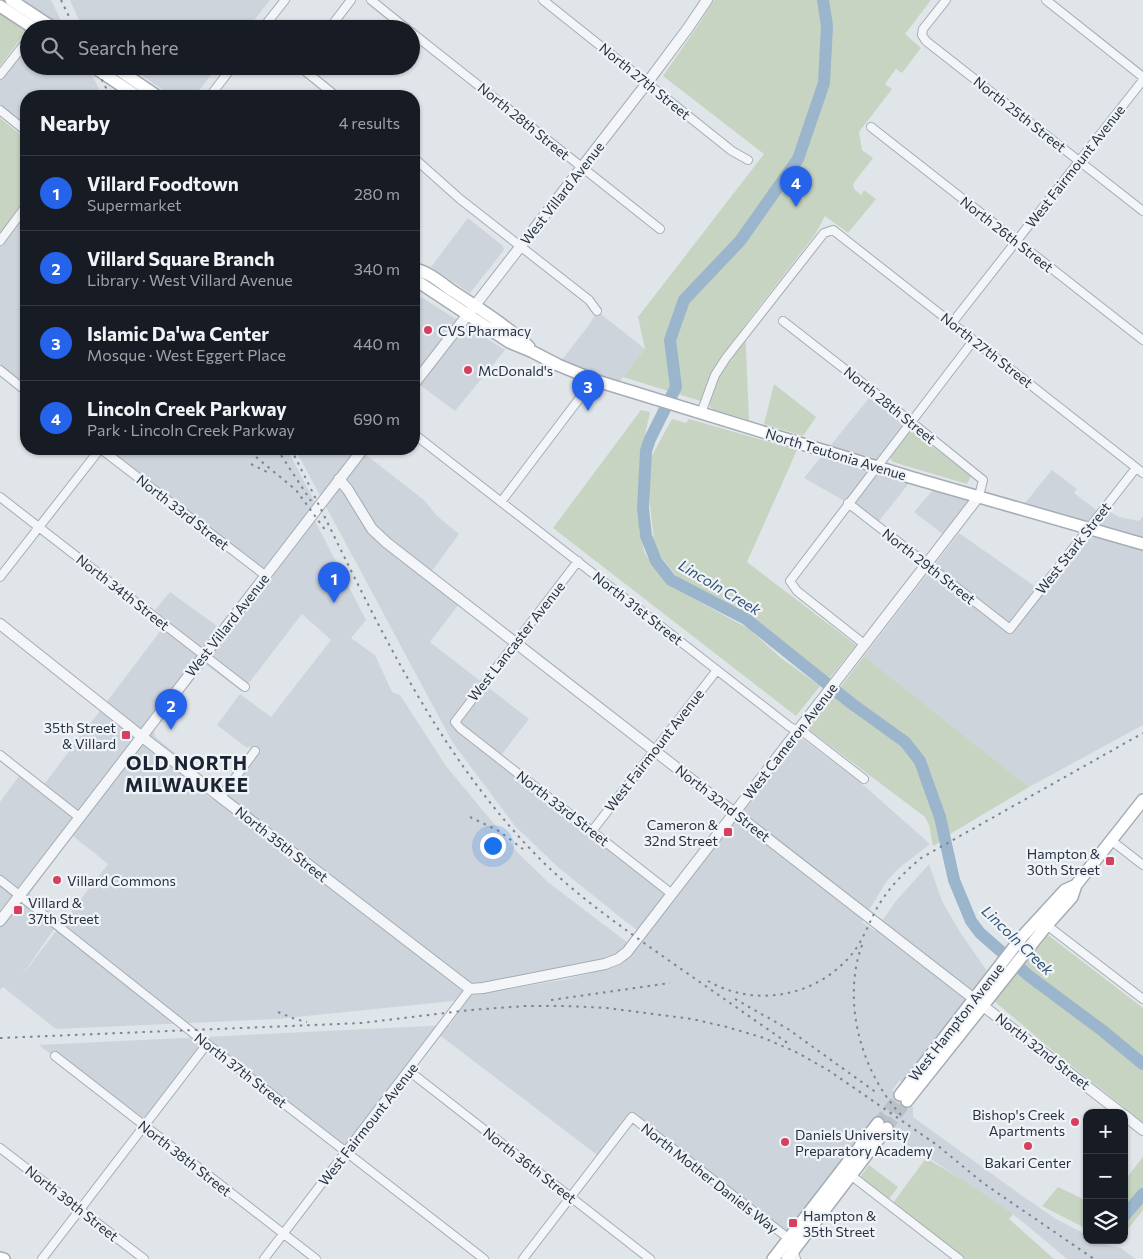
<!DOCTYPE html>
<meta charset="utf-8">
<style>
body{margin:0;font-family:Commissioner,sans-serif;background:#20242c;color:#f1f3f6}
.controls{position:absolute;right:15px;bottom:15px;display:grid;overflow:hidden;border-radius:10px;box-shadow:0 1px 4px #0004}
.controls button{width:45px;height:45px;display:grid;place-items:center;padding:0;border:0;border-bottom:1px solid #363941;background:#171b24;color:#f1f3f6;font:25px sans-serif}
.you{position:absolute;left:492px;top:845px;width:18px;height:18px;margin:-12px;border:4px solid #fff;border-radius:50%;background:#1a73e8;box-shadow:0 0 0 8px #1a73e833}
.badge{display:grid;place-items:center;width:32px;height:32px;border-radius:50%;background:#2563eb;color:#fff;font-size:16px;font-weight:700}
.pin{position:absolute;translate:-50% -41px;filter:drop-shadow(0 1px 2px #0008)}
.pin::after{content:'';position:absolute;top:26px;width:18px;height:15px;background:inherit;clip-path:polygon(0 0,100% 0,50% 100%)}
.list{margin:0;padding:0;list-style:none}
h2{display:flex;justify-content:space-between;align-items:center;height:65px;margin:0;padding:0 20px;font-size:21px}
h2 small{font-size:16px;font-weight:400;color:#9ea1a6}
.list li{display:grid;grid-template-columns:32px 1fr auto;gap:15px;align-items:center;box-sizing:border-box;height:75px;padding:0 20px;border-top:1px solid #363941}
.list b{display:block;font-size:19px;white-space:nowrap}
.list p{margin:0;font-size:16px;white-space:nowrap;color:#9ea1a6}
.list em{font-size:16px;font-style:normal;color:#9ea1a6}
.icon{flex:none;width:28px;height:28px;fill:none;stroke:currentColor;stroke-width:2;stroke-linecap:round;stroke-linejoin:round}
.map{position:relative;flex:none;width:1143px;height:1259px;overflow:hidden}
.search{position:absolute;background:#171b24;box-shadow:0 1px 4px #0004;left:20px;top:20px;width:400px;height:55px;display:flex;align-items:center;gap:12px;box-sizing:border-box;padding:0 18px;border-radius:28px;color:#9ea1a6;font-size:19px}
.panel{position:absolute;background:#171b24;box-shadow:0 1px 4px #0004;left:20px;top:90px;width:400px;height:365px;border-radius:20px}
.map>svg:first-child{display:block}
.built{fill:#ced4dc;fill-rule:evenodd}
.green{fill:#c7d4c1}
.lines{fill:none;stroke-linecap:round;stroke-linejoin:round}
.river{stroke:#9ab5cc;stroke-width:12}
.secondary-tunnel{stroke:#bbc1c8;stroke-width:11;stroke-dasharray:11 5.5;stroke-linecap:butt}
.minor-casing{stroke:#a5acb4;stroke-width:10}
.tertiary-casing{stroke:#a5acb4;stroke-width:12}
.secondary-casing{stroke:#a5acb4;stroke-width:14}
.minor{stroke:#f3f5f8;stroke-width:8}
.tertiary{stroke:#f3f5f8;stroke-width:10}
.secondary{stroke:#fff;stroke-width:11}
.rail{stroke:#798594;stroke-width:2;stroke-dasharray:2.5 5;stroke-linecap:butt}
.poi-dot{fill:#d4405e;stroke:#f0f3f7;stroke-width:2}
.labels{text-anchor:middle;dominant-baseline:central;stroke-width:4.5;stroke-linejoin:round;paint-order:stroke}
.street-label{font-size:14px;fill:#283342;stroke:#f0f3f7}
.poi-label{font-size:14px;fill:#283342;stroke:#f0f3f7;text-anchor:start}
.water-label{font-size:15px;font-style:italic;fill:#305478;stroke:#f0f3f7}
.district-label{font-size:19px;font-weight:bold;letter-spacing:1px;fill:#1a2433;stroke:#f0f3f7}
</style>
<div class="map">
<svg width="1143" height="1259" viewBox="0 0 1143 1259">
<rect width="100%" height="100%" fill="#e0e5ea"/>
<!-- built -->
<path class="built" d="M11 0H51L65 29H55Z
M70 0H270L247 29H83Z
M29 38V66H87L103 96H26V131L0 110V75Z
M129 66H218L195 96H171Z
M26 206V391L0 370V241Z
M468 218 503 246 504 250 470 293 431 267Z
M421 297 505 350 455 411 416 382 414 384V307Z
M597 311 645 349 615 387 558 365 589 325Z
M874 392 911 421 877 467 913 478 876 525 848 503 804 478Z
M101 449H287L318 508 266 576Z
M295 449H363L361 451 424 500 437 516 459 534 429 575 462 600 430 642 529 719 499 758 672 893 741 804 800 737 861 783 930 844 898 869 886 882 862 922 875 931 896 901 929 864 942 901 960 932 991 977 905 1088 900 1080 892 1090 913 1107V1117L1021 1195 1056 1219 1087 1235V1240H1096L1103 1244 1121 1248 1135 1259H1067L1018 1218 928 1157 875 1127 788 1238 632 1117 601 1158 437 1033 346 1152 207 1044 143 1126 39 1045 450 1025 470 996 567 979 615 967 623 963 645 936 625 921 559 868 515 826 453 743Z
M1052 470 1077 489 1074 493 1100 513 1104 508 1119 517 1139 521 1143 516V725L1029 787 864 656 959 533 1043 592 1088 528 1020 509Z
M937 485 979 496 948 538 914 512Z
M315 521 366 620 351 638 375 655 392 692 400 695 446 766 519 854 549 883 632 946 623 956 471 989 463 1000 277 1019 56 1029 3 987 0 990V802L19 776 39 791 168 621 155 610 170 592 228 634ZM302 614 331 640 271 717 240 694 217 725 247 748 249 746 251 748 212 799 185 779 194 768 155 737 154 730 205 666H208L242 692ZM73 836 108 864 20 978 61 919 31 897 30 893Z"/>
<!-- green -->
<path class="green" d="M714 0H931L905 34 921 48 902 73 896 69 885 84 892 89 859 132 862 150 873 158 853 184 854 189 861 195 864 190 876 199 848 233 825 216 814 236 745 325 749 420 714 410 710 407V404L623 377 645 349 638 317 764 154 663 76 699 24Z
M0 13 27 30 0 66Z
M0 118 26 139V199L0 233Z
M774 384 816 417 803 436 764 424Z
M641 410 650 412 641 453 639 532 645 554 667 584 749 629 781 658 820 686 796 716 553 528Z
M672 419 686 423 689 419 797 450 747 562 856 645 829 679 745 614 677 577 655 549 649 497 650 459Z
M911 430 971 476 967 484 893 462 890 458V454Z
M864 656 1029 787 950 834 926 764 916 747 871 710 839 689Z
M833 696C862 716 901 737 919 768 930 785 935 822 940 842L933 846 929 825 925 817 808 729Z
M1048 935 1143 1008V1122L1059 1056 994 1001Z
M1143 1157V1210L1124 1234V1181Z
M926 1158 966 1182 1013 1214 1009 1219 1054 1259H965L893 1203Z
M869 1165 898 1187 889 1199 860 1177Z
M1058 1187 1087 1201V1229L1042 1206Z"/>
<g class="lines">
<!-- river -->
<path class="river" d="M823 0 827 26 824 83 798 159 740 241 684 300 670 340 676 387 650 439 646 451 643 508 646 536 656 561 671 580 746 619 851 703 905 742 920 761 927 781 940 817 954 880 971 921 980 933 1029 976 1103 1031 1143 1064
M1124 1216 1143 1194"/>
<!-- secondary-tunnel -->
<path class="secondary-tunnel" d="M878 1123 900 1095
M887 1128 907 1101"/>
<!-- minor casing -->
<g class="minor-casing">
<path id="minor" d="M371 0 407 29
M543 0 732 151 748 160
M946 0 923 29 922 35 926 41 1143 211
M1046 0 1143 77
M262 29 285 0
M329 29 351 0
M411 32 660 229
M303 66 305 71 336 96
M0 75 29 38
M210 96 233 66
M0 110 26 131
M871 127 1143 340
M414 158 460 199 589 300 597 311
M0 241 26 206
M783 321 874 392 983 480 979 496
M952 323 1143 80
M0 370 26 391
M701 413 715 375 726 358 824 233 833 230 1143 473
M414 434 790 727 806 734 864 779
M101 449 266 576
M0 497 245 687
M501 502 585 391 591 379
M848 503 1010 629 1136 468
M578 561 455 722 460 728 672 894
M0 577 100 449
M864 644 797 591 790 581 973 341
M0 755 79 817
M221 797 255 751
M592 831 717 670
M1112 841 1143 865
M0 880 207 1044 484 1259
M1044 923 1143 999
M55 1056 316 1259
M409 1071 650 1259
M0 1148 144 1259
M848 1173 959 1259
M42 1259 207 1044
M264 1259 470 989
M523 1259 632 1117 788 1238 796 1259"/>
</g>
<!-- tertiary casing -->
<g class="tertiary-casing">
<path id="tertiary" d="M414 384 647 83 688 28 707 0
M339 479 348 490 372 529 387 543 1121 1113
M0 624 141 736 470 989 483 988 605 964 618 959 627 952 979 496
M0 921 363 449
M1124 1115 1143 1130"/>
</g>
<!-- secondary casing -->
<g class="secondary-casing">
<path id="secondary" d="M11 0 55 29
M0 6 35 29
M92 66 137 96
M113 66 157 96
M414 269C427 271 440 282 451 290 477 307 506 325 529 347
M414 279 509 342 533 352 558 365 597 381 913 478 1143 544
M900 1095 1021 938 1065 890 1076 885
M907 1101 1047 925 1072 897 1076 885 1143 800
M0 1258 4 1259
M773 1259 878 1123
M787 1259 887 1128"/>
</g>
<!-- minor -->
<use href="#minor" class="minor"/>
<!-- tertiary -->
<use href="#tertiary" class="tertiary"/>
<!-- secondary -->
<use href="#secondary" class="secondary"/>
<!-- rail -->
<path class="rail" d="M61 0 75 29
M95 66 110 96
M277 449 311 501
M291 449C363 591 426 744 540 859 577 896 619 925 661 955 704 985 746 1014 789 1044
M256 457 296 490 326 531
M251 464 271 474
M470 817 499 831 523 849
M862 945C841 1003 862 1075 904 1118
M708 981C757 1009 821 996 855 950 866 935 871 916 882 900 893 883 906 871 921 858L1143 733
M735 999 788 1029 877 1093
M551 1000 670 983
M278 1012 295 1019 307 1022
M0 1038 362 1023 470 1010 525 1006H566L607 1008 692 1019 727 1027 764 1038 796 1052 828 1070 937 1145 983 1183 1094 1259"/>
</g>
<!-- markers -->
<g class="poi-dot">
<circle cx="428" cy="330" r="5"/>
<circle cx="468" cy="370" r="5"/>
<rect x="121" y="730" width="10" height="10" rx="2.5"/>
<rect x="723" y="827" width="10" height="10" rx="2.5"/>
<rect x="1105" y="856" width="10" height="10" rx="2.5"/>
<circle cx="57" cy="880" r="5"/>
<rect x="13" y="905" width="10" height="10" rx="2.5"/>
<circle cx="1075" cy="1122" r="5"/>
<circle cx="785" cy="1142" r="5"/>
<circle cx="1028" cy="1146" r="5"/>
<rect x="788" y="1218" width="10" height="10" rx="2.5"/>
</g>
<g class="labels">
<!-- street labels -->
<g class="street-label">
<text transform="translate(645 81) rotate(39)">North 27th Street</text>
<text transform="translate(1020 114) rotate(38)">North 25th Street</text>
<text transform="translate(524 121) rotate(39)">North 28th Street</text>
<text transform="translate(1075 166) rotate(-52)">West Fairmount Avenue</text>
<text transform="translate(562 193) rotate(-52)">West Villard Avenue</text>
<text transform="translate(1007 234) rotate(38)">North 26th Street</text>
<text transform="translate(987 350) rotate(38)">North 27th Street</text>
<text transform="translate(890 405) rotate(39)">North 28th Street</text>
<text transform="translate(836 454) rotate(17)">North Teutonia Avenue</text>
<text transform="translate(183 512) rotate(38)">North 33rd Street</text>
<text transform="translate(1073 548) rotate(-52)">West Stark Street</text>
<text transform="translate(929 566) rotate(38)">North 29th Street</text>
<text transform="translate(123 592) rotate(38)">North 34th Street</text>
<text transform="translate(638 608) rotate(38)">North 31st Street</text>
<text transform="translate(227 625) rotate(-52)">West Villard Avenue</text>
<text transform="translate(516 641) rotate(-52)">West Lancaster Avenue</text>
<text transform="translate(790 741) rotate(-52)">West Cameron Avenue</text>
<text transform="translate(654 750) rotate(-52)">West Fairmount Avenue</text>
<text transform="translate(723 803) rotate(38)">North 32nd Street</text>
<text transform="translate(563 808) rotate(38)">North 33rd Street</text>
<text transform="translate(282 844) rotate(38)">North 35th Street</text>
<text transform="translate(956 1022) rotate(-52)">West Hampton Avenue</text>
<text transform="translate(1043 1051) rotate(38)">North 32nd Street</text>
<text transform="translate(241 1070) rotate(38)">North 37th Street</text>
<text transform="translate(368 1124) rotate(-52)">West Fairmount Avenue</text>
<text transform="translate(185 1158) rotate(38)">North 38th Street</text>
<text transform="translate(530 1165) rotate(38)">North 36th Street</text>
<text transform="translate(710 1178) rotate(38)">North Mother Daniels Way</text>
<text transform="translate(72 1203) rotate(38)">North 39th Street</text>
</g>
<!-- poi labels -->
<g class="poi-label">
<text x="438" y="330">CVS Pharmacy</text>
<text x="478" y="370">McDonald's</text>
<text x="116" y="727" text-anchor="end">35th Street<tspan x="116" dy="16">&amp; Villard</tspan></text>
<text x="718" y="824" text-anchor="end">Cameron &amp;<tspan x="718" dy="16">32nd Street</tspan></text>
<text x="1100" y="853" text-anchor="end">Hampton &amp;<tspan x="1100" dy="16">30th Street</tspan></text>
<text x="67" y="880">Villard Commons</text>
<text x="28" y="902">Villard &amp;<tspan x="28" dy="16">37th Street</tspan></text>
<text x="1065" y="1114" text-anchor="end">Bishop's Creek<tspan x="1065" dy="16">Apartments</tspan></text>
<text x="795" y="1134">Daniels University<tspan x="795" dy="16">Preparatory Academy</tspan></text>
<text x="1028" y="1162" text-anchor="middle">Bakari Center</text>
<text x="803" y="1215">Hampton &amp;<tspan x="803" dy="16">35th Street</tspan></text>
</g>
<!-- water labels -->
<g class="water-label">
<text transform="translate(720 587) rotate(31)">Lincoln Creek</text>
<text transform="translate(1018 940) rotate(44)">Lincoln Creek</text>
</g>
<!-- district labels -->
<g class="district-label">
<text x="187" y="762">OLD NORTH<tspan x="187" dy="22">MILWAUKEE</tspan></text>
</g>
</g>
</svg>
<div class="controls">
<button>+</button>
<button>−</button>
<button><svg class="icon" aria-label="layers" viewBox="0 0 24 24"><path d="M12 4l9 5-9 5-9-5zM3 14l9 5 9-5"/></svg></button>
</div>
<div class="you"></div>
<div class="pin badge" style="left:334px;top:603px">1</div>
<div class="pin badge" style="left:171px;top:730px">2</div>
<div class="pin badge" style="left:588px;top:411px">3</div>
<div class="pin badge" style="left:796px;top:207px">4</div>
<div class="search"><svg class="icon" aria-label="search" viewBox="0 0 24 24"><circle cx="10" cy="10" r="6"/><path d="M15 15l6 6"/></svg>Search here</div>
<section class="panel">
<h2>Nearby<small>4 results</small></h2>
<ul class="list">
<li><span class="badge">1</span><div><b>Villard Foodtown</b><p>Supermarket</p></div><em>280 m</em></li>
<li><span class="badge">2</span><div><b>Villard Square Branch</b><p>Library · West Villard Avenue</p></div><em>340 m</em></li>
<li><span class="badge">3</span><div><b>Islamic Da'wa Center</b><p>Mosque · West Eggert Place</p></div><em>440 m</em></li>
<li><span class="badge">4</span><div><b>Lincoln Creek Parkway</b><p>Park · Lincoln Creek Parkway</p></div><em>690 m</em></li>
</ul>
</section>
</div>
